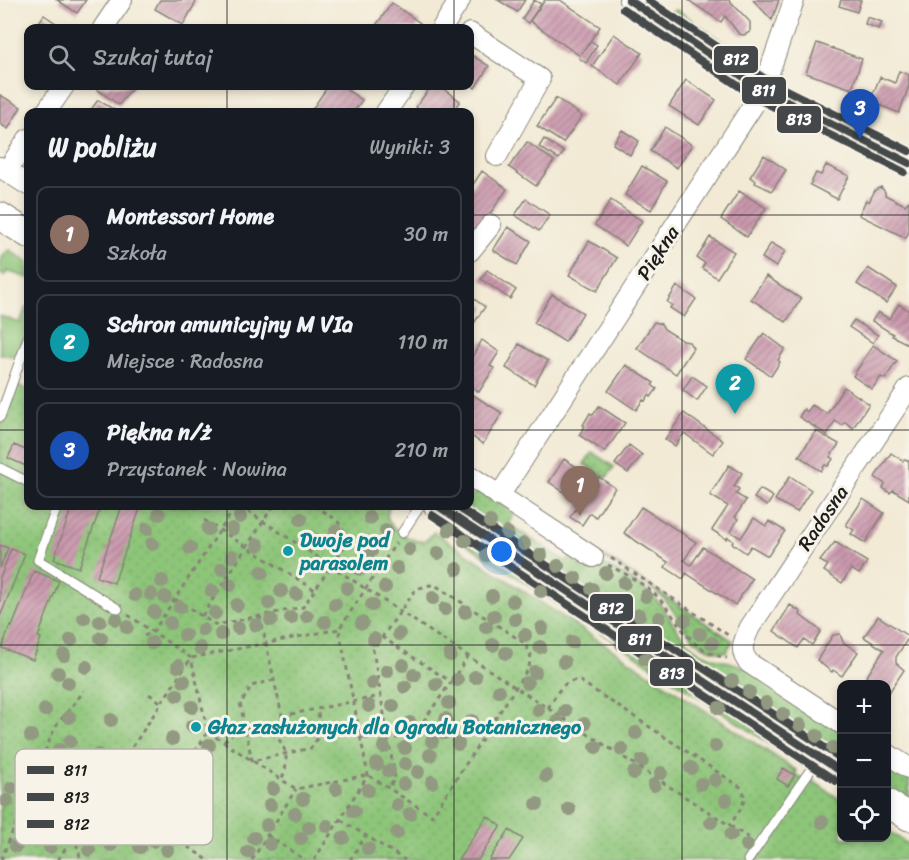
<!DOCTYPE html>
<html lang="pl">
<meta charset="utf-8">
<style>
body{margin:0;font-family:Sriracha,sans-serif;background:#242831;color:#f1f3f6}
.controls{position:absolute;right:18px;bottom:18px;display:grid;overflow:hidden;border-radius:12px;box-shadow:0 3px 9px #0003}
.controls button{width:54px;height:54px;display:grid;place-items:center;padding:0;border:0;border-bottom:2px solid #363941;background:#171b24;color:#f1f3f6;font:30px sans-serif}
.you{position:absolute;left:502px;top:552px;width:21px;height:21px;margin:-15px;border:4px solid #fff;border-radius:50%;background:#1a73e8;box-shadow:0 0 0 9px #1a73e833}
.badge{display:grid;place-items:center;width:39px;height:39px;border-radius:50%;background:#c8321e;color:#fff;font-size:20px;font-weight:700}
.pin{position:absolute;translate:-50% -50px;filter:drop-shadow(0 2px 3px #0008)}
.pin::after{content:'';position:absolute;top:32px;width:21px;height:18px;background:inherit;clip-path:polygon(0 0,100% 0,50% 100%)}
.list{margin:0;padding:0;list-style:none}
h2{display:flex;justify-content:space-between;align-items:center;height:78px;margin:0;padding:0 24px;font-size:26px}
h2 small{font-size:20px;font-weight:400;color:#9ea1a6}
.list li{display:grid;grid-template-columns:39px 1fr auto;gap:18px;align-items:center;box-sizing:border-box;height:96px;margin:0 12px 12px;padding:0 12px;border:2px solid #363941;border-radius:12px}
.list b{display:block;font-size:22px;white-space:nowrap}
.list p{margin:0;font-size:20px;white-space:nowrap;color:#9ea1a6}
.list em{font-size:20px;font-style:normal;color:#9ea1a6}
.icon{flex:none;width:33px;height:33px;fill:none;stroke:currentColor;stroke-width:2;stroke-linecap:round;stroke-linejoin:round}
.map{position:relative;flex:none;width:909px;height:860px;overflow:hidden}
.search{position:absolute;background:#171b24;box-shadow:0 3px 9px #0003;left:24px;top:24px;width:450px;height:66px;display:flex;align-items:center;gap:15px;box-sizing:border-box;padding:0 21px;border-radius:12px;color:#9ea1a6;font-size:22px}
.panel{position:absolute;background:#171b24;box-shadow:0 3px 9px #0003;left:24px;top:108px;width:450px;height:402px;border-radius:12px}
.map>svg:first-child{display:block}
.grass{fill:url(#grass-dots);stroke:#54704a;stroke-width:1.5}
.garden{fill:#8dc579;stroke:#54704a;stroke-width:1.5}
.building{fill:url(#building-hatch)}
.lines{fill:none;stroke-linecap:round;stroke-linejoin:round}
.lane-casing{stroke:#878378;stroke-width:11}
.street-casing{stroke:#878378;stroke-width:22}
.secondary-casing{stroke:#878378;stroke-width:29}
.path{stroke:#878378;stroke-width:3;stroke-dasharray:4.5 4.5;stroke-linecap:butt}
.lane{stroke:#fff;stroke-width:9}
.street{stroke:#fff;stroke-width:20}
.secondary{stroke:#fff;stroke-width:27}
.bus-1-casing{stroke:#f7f3e8;stroke-width:12}
.bus-2-casing{stroke:#f7f3e8;stroke-width:12}
.bus-3-casing{stroke:#f7f3e8;stroke-width:12}
.bus-1{stroke:#45484a;stroke-width:8}
.bus-2{stroke:#45484a;stroke-width:8}
.bus-3{stroke:#45484a;stroke-width:8}
.tree{fill:#929981}
.grid{fill:none;stroke:#1c1c1c;stroke-width:1.5;stroke-opacity:0.55}
.culture-dot{fill:#0f9aa8;stroke:#f7f3e8;stroke-width:2}
.labels{text-anchor:middle;dominant-baseline:central;stroke-width:6;stroke-linejoin:round;paint-order:stroke}
.street-label{font-size:20px;fill:#1c1c1c;stroke:#f7f3e8}
.culture-label{font-size:20px;font-weight:bold;fill:#0d838f;stroke:#f7f3e8;text-anchor:start}
.key{fill:#f7f3e8;stroke:#b5b2ab;stroke-width:1.5}
.key-label{font-size:16px;fill:#1c1c1c}
.line-badge{stroke:#f7f3e8;stroke-width:2}
.badge-label{font-size:16px;text-anchor:middle;font-weight:bold;fill:#fff}
</style>
<div class="map">
<svg width="909" height="860" viewBox="0 0 909 860">
<defs>
<pattern id="grass-dots" width="8" height="8" patternUnits="userSpaceOnUse" patternTransform="scale(1.5)"><rect width="8" height="8" fill="#8dc579"/><path d="M2 2h.1M6 6h.1" fill="none" stroke="#79a968" stroke-width="1.8" stroke-linecap="round"/></pattern>
<pattern id="building-hatch" width="6" height="6" patternUnits="userSpaceOnUse" patternTransform="scale(1.5)"><rect width="6" height="6" fill="#ca98ad"/><path d="M-1 1l2-2M0 6l6-6M5 7l2-2" fill="none" stroke="#a37b8c"/></pattern>
</defs>
<rect width="100%" height="100%" fill="#f7f3e8"/>
<filter id="ink" filterUnits="userSpaceOnUse"><feTurbulence type="fractalNoise" baseFrequency=".0167" numOctaves="2"/><feDisplacementMap in="SourceGraphic" scale="12" xChannelSelector="R" yChannelSelector="G"/><feConvolveMatrix kernelMatrix="1 2 1 2 8 2 1 2 1" color-interpolation-filters="sRGB"/></filter>
<filter id="wash" filterUnits="userSpaceOnUse"><feTurbulence type="fractalNoise" baseFrequency=".008" numOctaves="4" result="noise"/><feDisplacementMap in="SourceGraphic" scale="24" xChannelSelector="R" yChannelSelector="G"/><feGaussianBlur stdDeviation="1.35" result="paint"/><feColorMatrix in="noise" values="0 0 0 0 0 0 0 0 0 0 0 0 0 0 0 0 0 1.4 0 .05"/><feComposite in="paint" operator="in"/></filter>
<g filter="url(#wash)">
<rect width="100%" height="100%" fill="#f2ead5"/>
<!-- grass -->
<path class="grass" d="M677 10 747 59 743 66 669 16 672 11Z
M17 385 28 390V506H390C388 510 386 514 388 519 391 529 413 543 423 541 428 540 431 535 434 532L797 771 795 774 808 783 811 780 841 800 842 838H886L887 830 909 845V860H0V429Z
M592 452 614 467 606 478 584 464Z
M480 490 515 513 508 524 567 562 574 552C602 563 640 581 660 604 672 619 680 639 697 650 713 661 732 660 749 669 781 687 811 709 841 729V760L461 509 464 506H470V497Z
M451 525 804 758 802 765 447 531Z
M604 556 733 641 726 652C688 651 684 619 662 597 645 581 621 567 600 557Z
M886 758 909 773V804L887 790Z"/>
<!-- garden -->
<path class="garden" d="M10 250 28 263V278L7 271 5 275 1 274 0 264 4 254Z
M28 306C28 324 30 346 13 356L0 354V316L20 323 26 307Z"/>
<g id="blocks">
<!-- building -->
<path class="building" d="M57 0H86L77 13Z
M160 0H197L183 25 155 9Z
M498 0H525L517 12Z
M534 0 541 4 528 23 522 19Z
M545 0H560L600 27 581 54 591 41 597 45 586 63 579 58 580 56 530 21Z
M688 0H729L750 22V32L744 35 739 34 725 16 721 22Z
M753 0H779L772 20Z
M841 0H861L857 12 839 6Z
M392 3 420 23 416 28H374Z
M44 15 63 28H35Z
M867 17 882 22 879 29 865 24Z
M614 34 642 53 620 85 592 66Z
M817 43 862 59 852 89 806 73Z
M470 54 489 66 475 88 470 84Z
M899 71 909 75V86L899 113 870 101 880 77 895 83Z
M686 80 716 100 699 125 669 106Z
M99 86H134L119 105 97 89Z
M328 86H341L362 100 354 112 311 111Z
M431 86H439L460 101 452 112H423L416 107Z
M0 95 21 107 8 129 0 124Z
M556 98 582 116 563 143 537 126Z
M98 100 118 112H92L90 111Z
M665 127 692 145 677 168 650 151Z
M622 130 639 141 630 155 613 144Z
M544 139 564 152 559 159 539 147Z
M527 142 554 161 536 186 509 167Z
M764 155 786 170 772 191 755 183 756 181 750 177Z
M826 165 849 176 837 199 810 185 816 173 821 175Z
M642 166 667 181 651 210 625 195Z
M482 171 507 189 474 237 470 234V189Z
M881 187 885 192V195L905 205 909 201V231L906 238 859 215 866 200 869 202 875 190Z
M739 191 766 208 747 237 721 219Z
M526 199 550 215 539 231 515 215Z
M611 200 642 221 626 246 595 225Z
M508 227 531 241 517 265 493 250Z
M710 237 734 252 717 278 702 268 705 263 697 258Z
M589 241 617 258 597 291 569 275Z
M771 243 785 251 776 267 762 258Z
M868 268 897 287 886 303 857 284Z
M487 270 516 290 510 299 481 279Z
M766 276 801 299 786 322 751 299Z
M677 286 696 299 684 317 670 308 672 305 667 302Z
M552 294 583 313 565 342 534 323Z
M470 296 485 307 470 329Z
M899 304 909 311 908 344 892 336 893 334 872 321 878 312 889 319Z
M854 320 878 335 873 343 849 327Z
M654 322 661 324 664 329 683 341 689 342 693 348 676 374 637 348Z
M764 333 785 349 778 360 780 362 771 376 746 359Z
M482 340 499 352 490 366 494 368 479 392 470 386V361Z
M519 344 548 361 534 385 506 368Z
M873 345 897 361 885 379 881 377 872 389 853 376Z
M626 365 654 383 652 385 657 389 651 397 649 395 645 401 643 400 636 410 608 391Z
M692 376 707 386 697 401 683 390Z
M844 387 869 404 853 428 845 422 842 425 835 421 827 435 799 417 804 409 807 412 812 405 827 414Z
M470 393 502 413 483 444 470 435Z
M599 406 625 423 605 452 579 435 585 426 583 425 590 413 593 415Z
M684 413 723 441 713 454 684 433 675 446 665 439Z
M816 431 839 444 830 457 833 459 828 466 825 465 821 471 799 456Z
M14 445 28 451V467L8 458Z
M629 445 642 455 628 473 615 464Z
M891 453 903 461 905 459 909 461V500L893 490 890 493 883 488 885 484 875 477Z
M564 459 597 480 599 477 615 488 596 517 590 513 582 525 570 517 580 503 549 482Z
M729 465 742 473 734 486 739 489 736 494 746 500 735 517 738 519 731 532 741 538 754 518 766 526 769 521 785 531 768 556 751 546 746 553 732 543 733 541 728 537 726 539 712 530 728 506 710 495Z
M790 476 811 490 797 512 775 500Z
M760 489 773 497 767 506 754 498Z
M863 499 884 513 865 543 851 534 854 530 846 525Z
M72 506H101L79 568 54 559Z
M122 506H141L114 583 97 577Z
M641 507 696 542 684 560 691 565 703 547 752 579 735 605 686 573 683 579 665 567 668 562 624 533Z
M835 542 867 562 859 574 851 569 842 583 824 571 828 565 820 561Z
M0 545 8 548 0 568Z
M11 549 25 554 0 617V578Z
M34 571 59 581 38 637 41 638 33 660 2 648 10 626 12 627Z
M790 605 801 612 800 615 821 631 812 645 804 639 798 648 774 631Z
M878 616 909 637 896 657V663L904 670 886 697V684H866L863 682 884 650 864 637Z
M840 634 843 642 858 652 842 676 833 670 832 672 817 660 833 635Z
M783 768 795 775 788 786 777 779Z
M487 816 501 826 478 860H458Z
M509 830 523 839 509 860H489Z"/>
</g>
</g>
<g filter="url(#ink)">
<use href="#blocks" fill-opacity="0" stroke="#878378" stroke-width="1.5"/>
<g class="lines">
<!-- lane casing -->
<g class="lane-casing">
<path id="lane" d="M0 417 28 338
M0 468 28 482
M57 506 38 560 118 609
M402 533 420 506
M748 860 818 759"/>
</g>
<!-- street casing -->
<g class="street-casing">
<path id="street" d="M629 0 763 90 909 163
M103 28 122 0
M442 28 460 0
M470 33 540 79 497 156
M46 112 64 86
M386 112 404 86
M0 167 28 185
M7 171 28 139
M470 251 491 225
M470 476 593 557
M499 496 763 90 794 0
M842 724 749 663C738 651 744 640 750 627L909 388
M886 753 909 768"/>
</g>
<!-- secondary casing -->
<g class="secondary-casing">
<path id="secondary" d="M0 216 28 234
M438 506 842 772
M886 802 909 817"/>
</g>
<!-- path -->
<path class="path" d="M240 506 524 693 749 838
M204 520 315 590
M611 558 728 635
M608 565C626 574 649 586 662 602 684 628 689 650 727 658
M175 599 216 625 303 607 344 547C351 525 331 516 315 506
M128 615 191 658 208 732 149 822 208 860
M202 616 273 506
M260 616 282 716 272 733
M144 636 153 632 236 506
M382 637 451 682 413 736 388 739
M274 680 251 686 247 695 240 703 252 761 311 748 322 732 317 709
M451 682 468 656
M149 694 162 703
M548 708C556 696 563 677 580 681L742 788C749 802 737 814 729 826
M282 716 381 696
M208 732 296 789 368 775 432 816 529 667 531 654 523 642 438 587 430 585 416 589 373 650 395 778 389 788
M224 742C254 707 302 740 281 780
M24 803 74 835H88L149 822
M341 820 405 860
M74 835 81 860
M267 835 305 860
M1 860 55 727 84 691
M58 860 191 658 339 629
M252 860 296 789
M314 860 368 775 339 629 396 543
M350 860 366 835"/>
<!-- lane -->
<use href="#lane" class="lane"/>
<!-- street -->
<use href="#street" class="street"/>
<!-- secondary -->
<use href="#secondary" class="secondary"/>
<!-- bus-1 casing -->
<g class="bus-1-casing">
<path id="bus-1" d="M629 0 763 90 909 163
M438 506 842 772"/>
</g>
<!-- bus-2 casing -->
<g class="bus-2-casing">
<path id="bus-2" d="M623 9 758 99 904 172
M432 515 836 781"/>
</g>
<!-- bus-3 casing -->
<g class="bus-3-casing">
<path id="bus-3" d="M648 0 768 81 909 151
M456 506 842 759"/>
</g>
<!-- bus-1 -->
<use href="#bus-1" class="bus-1"/>
<!-- bus-2 -->
<use href="#bus-2" class="bus-2"/>
<!-- bus-3 -->
<use href="#bus-3" class="bus-3"/>
</g>
<!-- trees -->
<g class="tree">
<circle cx="159" cy="514" r="7"/>
<circle cx="240" cy="517" r="7"/>
<circle cx="370" cy="518" r="7"/>
<circle cx="301" cy="519" r="7"/>
<circle cx="490" cy="522" r="7"/>
<circle cx="147" cy="529" r="7"/>
<circle cx="208" cy="529" r="7"/>
<circle cx="232" cy="529" r="7"/>
<circle cx="449" cy="530" r="7"/>
<circle cx="336" cy="531" r="7"/>
<circle cx="386" cy="531" r="7"/>
<circle cx="507" cy="533" r="7"/>
<circle cx="316" cy="540" r="7"/>
<circle cx="465" cy="541" r="7"/>
<circle cx="152" cy="544" r="7"/>
<circle cx="524" cy="544" r="7"/>
<circle cx="258" cy="545" r="7"/>
<circle cx="190" cy="548" r="7"/>
<circle cx="409" cy="549" r="7"/>
<circle cx="371" cy="551" r="7"/>
<circle cx="438" cy="553" r="7"/>
<circle cx="487" cy="555" r="7"/>
<circle cx="541" cy="555" r="7"/>
<circle cx="232" cy="556" r="7"/>
<circle cx="558" cy="566" r="7"/>
<circle cx="397" cy="568" r="7"/>
<circle cx="222" cy="569" r="7"/>
<circle cx="360" cy="569" r="7"/>
<circle cx="457" cy="569" r="7"/>
<circle cx="262" cy="572" r="7"/>
<circle cx="606" cy="573" r="7"/>
<circle cx="575" cy="578" r="7"/>
<circle cx="162" cy="581" r="7"/>
<circle cx="624" cy="583" r="7"/>
<circle cx="230" cy="585" r="7"/>
<circle cx="385" cy="587" r="7"/>
<circle cx="347" cy="588" r="7"/>
<circle cx="592" cy="589" r="7"/>
<circle cx="212" cy="591" r="7"/>
<circle cx="281" cy="591" r="7"/>
<circle cx="541" cy="591" r="7"/>
<circle cx="151" cy="594" r="7"/>
<circle cx="296" cy="594" r="7"/>
<circle cx="135" cy="595" r="7"/>
<circle cx="492" cy="596" r="7"/>
<circle cx="646" cy="596" r="7"/>
<circle cx="165" cy="597" r="7"/>
<circle cx="433" cy="598" r="7"/>
<circle cx="513" cy="601" r="7"/>
<circle cx="269" cy="603" r="7"/>
<circle cx="335" cy="604" r="7"/>
<circle cx="237" cy="605" r="7"/>
<circle cx="372" cy="605" r="7"/>
<circle cx="180" cy="607" r="7"/>
<circle cx="445" cy="609" r="7"/>
<circle cx="154" cy="612" r="7"/>
<circle cx="465" cy="612" r="7"/>
<circle cx="215" cy="613" r="7"/>
<circle cx="639" cy="615" r="7"/>
<circle cx="307" cy="616" r="7"/>
<circle cx="494" cy="616" r="7"/>
<circle cx="84" cy="618" r="7"/>
<circle cx="291" cy="618" r="7"/>
<circle cx="659" cy="618" r="7"/>
<circle cx="116" cy="619" r="7"/>
<circle cx="515" cy="619" r="7"/>
<circle cx="271" cy="620" r="7"/>
<circle cx="685" cy="620" r="7"/>
<circle cx="100" cy="621" r="7"/>
<circle cx="325" cy="622" r="7"/>
<circle cx="170" cy="623" r="7"/>
<circle cx="362" cy="623" r="7"/>
<circle cx="256" cy="625" r="7"/>
<circle cx="127" cy="627" r="7"/>
<circle cx="486" cy="627" r="7"/>
<circle cx="238" cy="628" r="7"/>
<circle cx="542" cy="628" r="7"/>
<circle cx="203" cy="630" r="7"/>
<circle cx="221" cy="634" r="7"/>
<circle cx="399" cy="634" r="7"/>
<circle cx="700" cy="634" r="7"/>
<circle cx="185" cy="635" r="7"/>
<circle cx="525" cy="635" r="7"/>
<circle cx="101" cy="638" r="7"/>
<circle cx="374" cy="639" r="7"/>
<circle cx="71" cy="640" r="7"/>
<circle cx="572" cy="642" r="7"/>
<circle cx="152" cy="643" r="7"/>
<circle cx="712" cy="643" r="7"/>
<circle cx="622" cy="644" r="7"/>
<circle cx="493" cy="645" r="7"/>
<circle cx="540" cy="647" r="7"/>
<circle cx="200" cy="648" r="7"/>
<circle cx="506" cy="653" r="7"/>
<circle cx="64" cy="655" r="7"/>
<circle cx="450" cy="655" r="7"/>
<circle cx="645" cy="659" r="7"/>
<circle cx="564" cy="662" r="7"/>
<circle cx="403" cy="665" r="7"/>
<circle cx="178" cy="666" r="7"/>
<circle cx="86" cy="667" r="7"/>
<circle cx="387" cy="671" r="7"/>
<circle cx="535" cy="672" r="7"/>
<circle cx="58" cy="673" r="7"/>
<circle cx="414" cy="675" r="7"/>
<circle cx="671" cy="676" r="7"/>
<circle cx="475" cy="677" r="7"/>
<circle cx="457" cy="680" r="7"/>
<circle cx="184" cy="681" r="7"/>
<circle cx="732" cy="681" r="7"/>
<circle cx="68" cy="683" r="7"/>
<circle cx="372" cy="683" r="7"/>
<circle cx="527" cy="683" r="7"/>
<circle cx="436" cy="684" r="7"/>
<circle cx="405" cy="687" r="7"/>
<circle cx="499" cy="691" r="7"/>
<circle cx="749" cy="692" r="7"/>
<circle cx="177" cy="695" r="7"/>
<circle cx="449" cy="703" r="7"/>
<circle cx="766" cy="703" r="7"/>
<circle cx="369" cy="706" r="7"/>
<circle cx="393" cy="706" r="7"/>
<circle cx="192" cy="707" r="7"/>
<circle cx="719" cy="708" r="7"/>
<circle cx="45" cy="710" r="7"/>
<circle cx="538" cy="710" r="7"/>
<circle cx="565" cy="711" r="7"/>
<circle cx="783" cy="714" r="7"/>
<circle cx="69" cy="717" r="7"/>
<circle cx="446" cy="719" r="7"/>
<circle cx="111" cy="720" r="7"/>
<circle cx="472" cy="721" r="7"/>
<circle cx="557" cy="722" r="7"/>
<circle cx="410" cy="723" r="7"/>
<circle cx="584" cy="724" r="7"/>
<circle cx="800" cy="725" r="7"/>
<circle cx="192" cy="726" r="7"/>
<circle cx="367" cy="733" r="7"/>
<circle cx="444" cy="733" r="7"/>
<circle cx="636" cy="733" r="7"/>
<circle cx="31" cy="736" r="7"/>
<circle cx="817" cy="736" r="7"/>
<circle cx="172" cy="739" r="7"/>
<circle cx="70" cy="741" r="7"/>
<circle cx="432" cy="741" r="7"/>
<circle cx="458" cy="744" r="7"/>
<circle cx="209" cy="745" r="7"/>
<circle cx="715" cy="746" r="7"/>
<circle cx="384" cy="747" r="7"/>
<circle cx="596" cy="747" r="7"/>
<circle cx="405" cy="748" r="7"/>
<circle cx="833" cy="748" r="7"/>
<circle cx="622" cy="749" r="7"/>
<circle cx="59" cy="750" r="7"/>
<circle cx="98" cy="755" r="7"/>
<circle cx="430" cy="755" r="7"/>
<circle cx="642" cy="761" r="7"/>
<circle cx="377" cy="764" r="7"/>
<circle cx="405" cy="764" r="7"/>
<circle cx="691" cy="768" r="7"/>
<circle cx="389" cy="771" r="7"/>
<circle cx="418" cy="772" r="7"/>
<circle cx="634" cy="773" r="7"/>
<circle cx="661" cy="773" r="7"/>
<circle cx="546" cy="776" r="7"/>
<circle cx="715" cy="780" r="7"/>
<circle cx="432" cy="782" r="7"/>
<circle cx="404" cy="784" r="7"/>
<circle cx="701" cy="784" r="7"/>
<circle cx="654" cy="785" r="7"/>
<circle cx="12" cy="788" r="7"/>
<circle cx="273" cy="789" r="7"/>
<circle cx="336" cy="789" r="7"/>
<circle cx="368" cy="790" r="7"/>
<circle cx="303" cy="799" r="7"/>
<circle cx="726" cy="800" r="7"/>
<circle cx="7" cy="801" r="7"/>
<circle cx="537" cy="804" r="7"/>
<circle cx="270" cy="805" r="7"/>
<circle cx="397" cy="805" r="7"/>
<circle cx="569" cy="809" r="7"/>
<circle cx="354" cy="811" r="7"/>
<circle cx="295" cy="814" r="7"/>
<circle cx="410" cy="814" r="7"/>
<circle cx="711" cy="822" r="7"/>
<circle cx="822" cy="822" r="7"/>
<circle cx="267" cy="825" r="7"/>
<circle cx="327" cy="826" r="7"/>
<circle cx="309" cy="827" r="7"/>
<circle cx="397" cy="833" r="7"/>
<circle cx="731" cy="835" r="7"/>
<circle cx="254" cy="838" r="7"/>
<circle cx="301" cy="838" r="7"/>
<circle cx="343" cy="838" r="7"/>
<circle cx="153" cy="841" r="7"/>
<circle cx="270" cy="844" r="7"/>
<circle cx="111" cy="845" r="7"/>
<circle cx="747" cy="845" r="7"/>
<circle cx="16" cy="846" r="7"/>
<circle cx="50" cy="847" r="7"/>
<circle cx="140" cy="847" r="7"/>
<circle cx="368" cy="849" r="7"/>
<circle cx="89" cy="850" r="7"/>
<circle cx="167" cy="850" r="7"/>
<circle cx="248" cy="852" r="7"/>
</g>
</g>
<!-- grid -->
<path class="grid" d="M227 0V28M454 0V28M682 0V860M227 86V112M454 86V112M0 215H28M470 215H909M0 430H28M470 430H909M227 506V860M454 506V860M0 645H909"/>
<!-- markers -->
<g class="culture-dot">
<circle cx="288" cy="551" r="6"/>
<circle cx="196" cy="727" r="6"/>
</g>
<g class="labels">
<!-- street labels -->
<g class="street-label">
<text transform="translate(658 253) rotate(-57)">Piękna</text>
<text transform="translate(823 518) rotate(-56)">Radosna</text>
</g>
<!-- culture labels -->
<g class="culture-label">
<text x="300" y="540">Dwoje pod<tspan x="300" dy="23">parasolem</tspan></text>
<text x="208" y="727">Głaz zasłużonych dla Ogrodu Botanicznego</text>
</g>
</g>
<!-- legend -->
<rect x="15" y="749" width="198" height="96" rx="9" class="key"/>
<rect x="27" y="766" width="27" height="8" fill="#45484a"/>
<rect x="27" y="793" width="27" height="8" fill="#45484a"/>
<rect x="27" y="820" width="27" height="8" fill="#45484a"/>
<g class="key-label">
<text x="64" y="776">811</text>
<text x="64" y="803">813</text>
<text x="64" y="830">812</text>
</g>
<g class="line-badge">
<rect x="713" y="45" width="46" height="29" rx="6" fill="#45484a"/>
<rect x="741" y="76" width="46" height="29" rx="6" fill="#45484a"/>
<rect x="776" y="105" width="46" height="29" rx="6" fill="#45484a"/>
<rect x="589" y="593" width="45" height="29" rx="6" fill="#45484a"/>
<rect x="617" y="625" width="46" height="28" rx="6" fill="#45484a"/>
<rect x="649" y="658" width="45" height="29" rx="6" fill="#45484a"/>
</g>
<g class="badge-label">
<text x="736" y="65">812</text>
<text x="764" y="96">811</text>
<text x="799" y="125">813</text>
<text x="611" y="614">812</text>
<text x="640" y="645">811</text>
<text x="672" y="679">813</text>
</g>
</svg>
<div class="controls">
<button>+</button>
<button>−</button>
<button><svg class="icon" aria-label="locate" viewBox="0 0 24 24"><circle cx="12" cy="12" r="6"/><path d="M12 2v4M12 18v4M2 12h4M18 12h4"/></svg></button>
</div>
<div class="you"></div>
<div class="pin badge" style="left:580px;top:516px;background:#8d6e63">1</div>
<div class="pin badge" style="left:735px;top:414px;background:#0f9aa8">2</div>
<div class="pin badge" style="left:860px;top:139px;background:#1a4fb4">3</div>
<div class="search"><svg class="icon" aria-label="search" viewBox="0 0 24 24"><circle cx="10" cy="10" r="6"/><path d="M15 15l6 6"/></svg>Szukaj tutaj</div>
<section class="panel">
<h2>W pobliżu<small>Wyniki: 3</small></h2>
<ul class="list">
<li><span class="badge" style="background:#8d6e63">1</span><div><b>Montessori Home</b><p>Szkoła</p></div><em>30 m</em></li>
<li><span class="badge" style="background:#0f9aa8">2</span><div><b>Schron amunicyjny M VIa</b><p>Miejsce · Radosna</p></div><em>110 m</em></li>
<li><span class="badge" style="background:#1a4fb4">3</span><div><b>Piękna n/ż</b><p>Przystanek · Nowina</p></div><em>210 m</em></li>
</ul>
</section>
</div>
